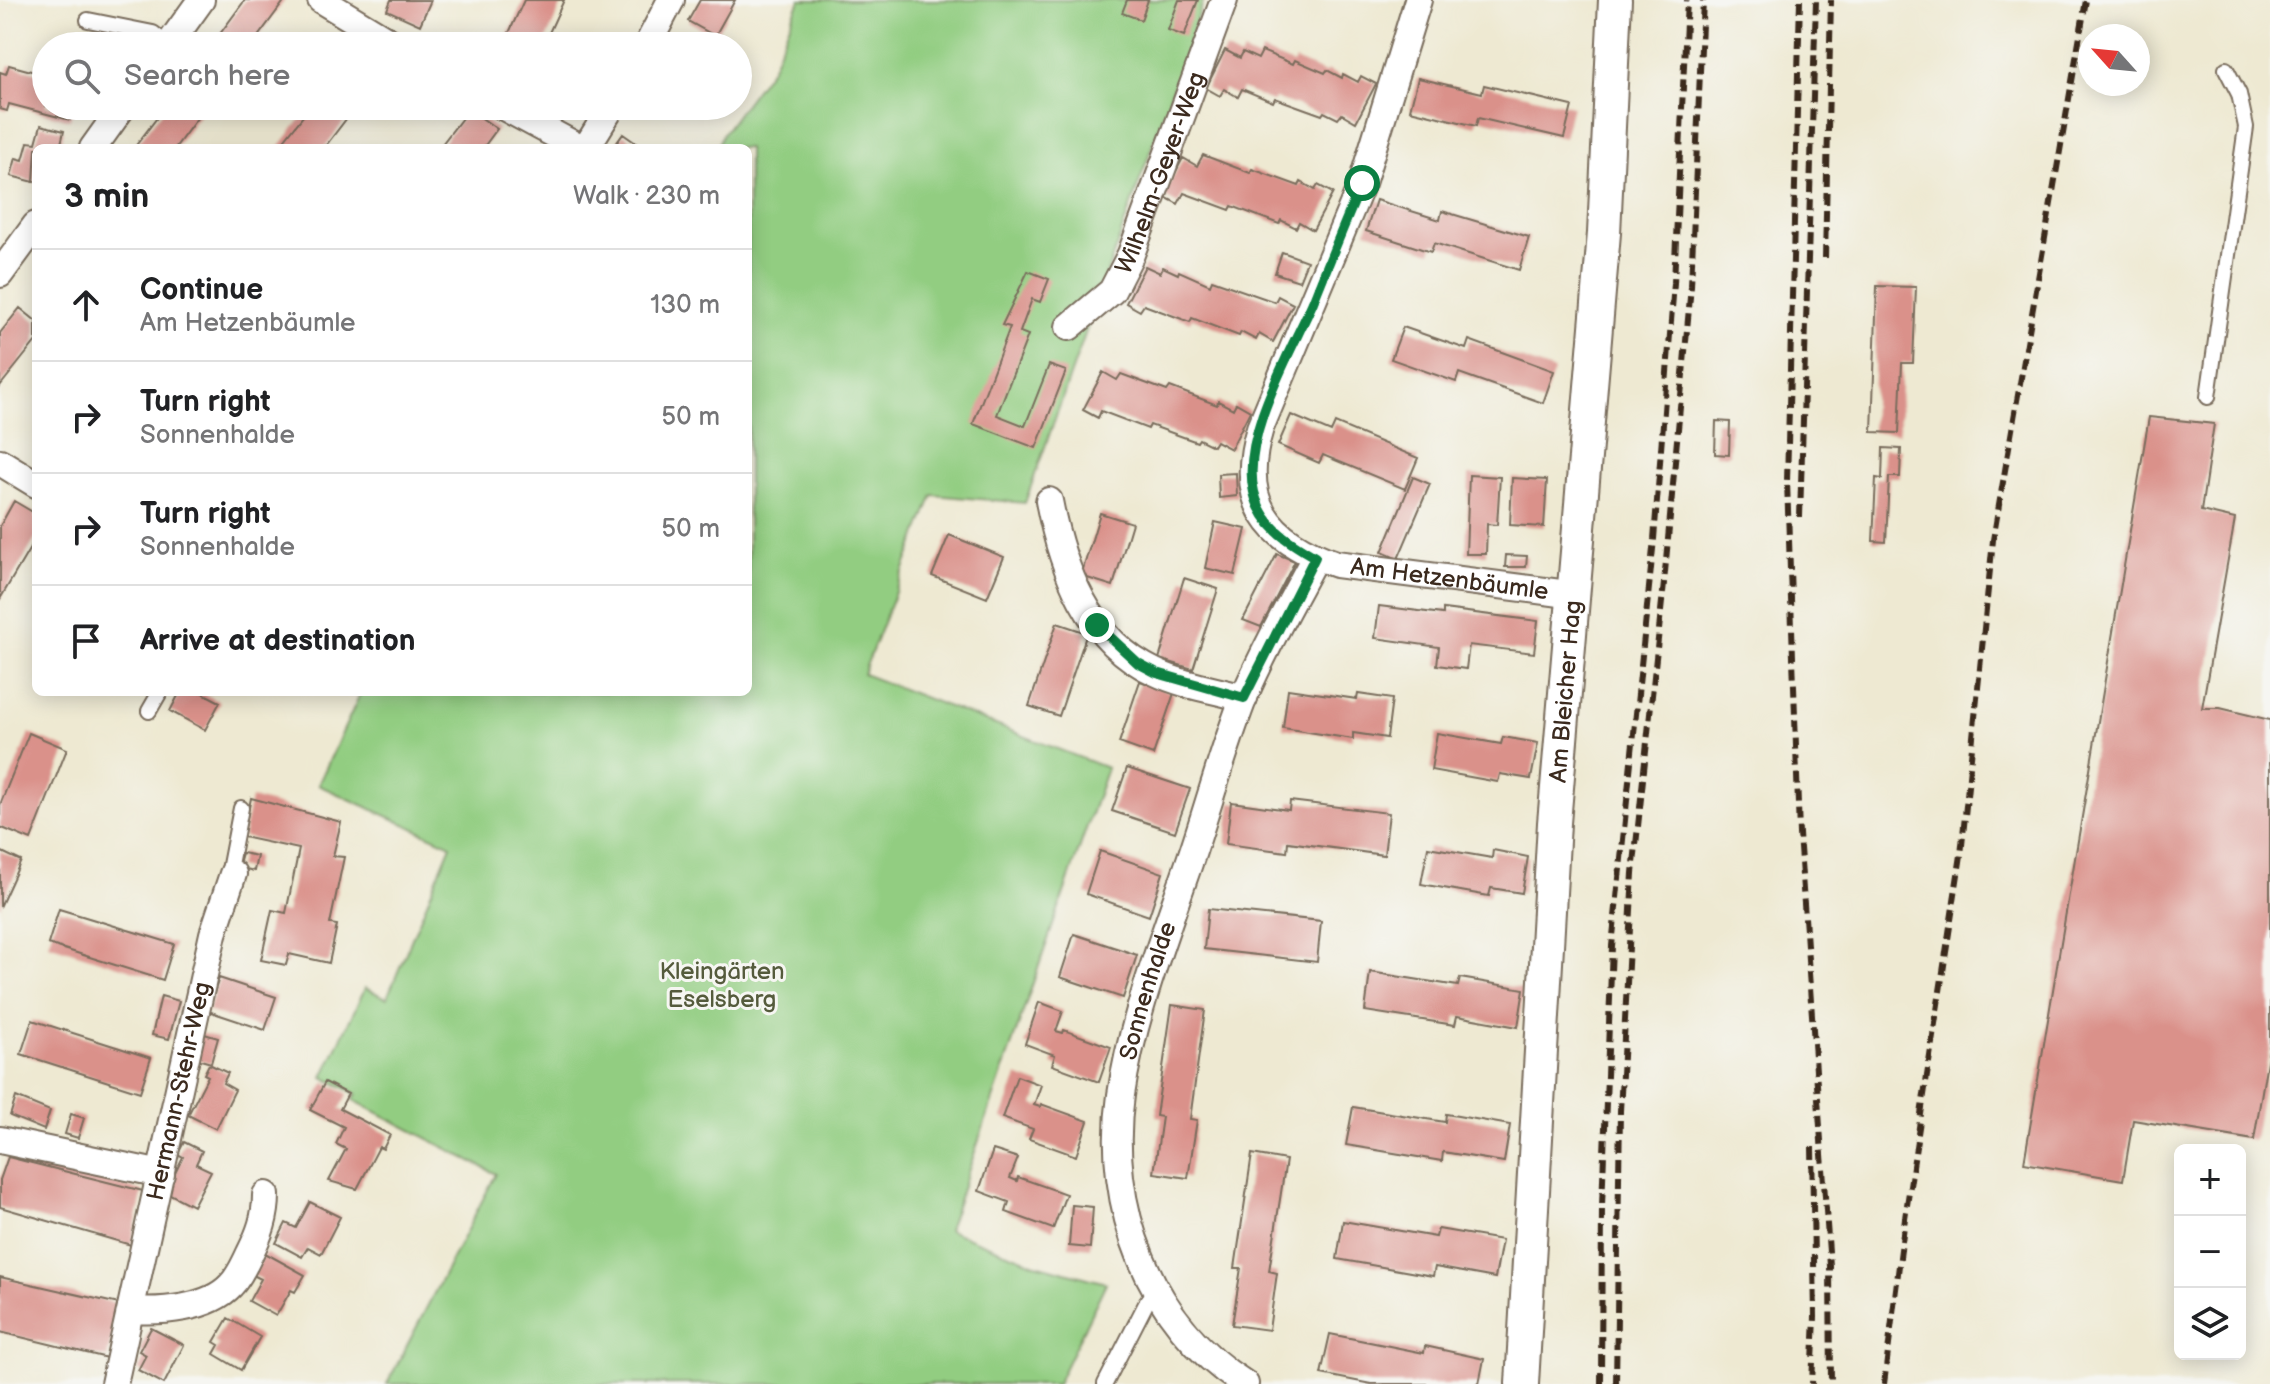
<!DOCTYPE html>
<meta charset="utf-8">
<style>
body{margin:0;font-family:"Balsamiq Sans",sans-serif;background:#f6f6f6;color:#202124}
.controls{position:absolute;right:24px;bottom:24px;display:grid;overflow:hidden;border-radius:12px;box-shadow:0 4px 20px #0003}
.controls button{width:72px;height:72px;display:grid;place-items:center;padding:0;border:0;border-bottom:2px solid #e0e0e0;background:#fff;color:#202124;font:40px sans-serif}
.compass{position:absolute;left:2078px;top:24px;width:72px;height:72px;border-radius:50%;background:#fff;box-shadow:0 4px 20px #0003;rotate:297deg}
.stop{position:absolute;width:24px;height:24px;margin:-18px;border:6px solid #0b8043;border-radius:50%;background:#fff}
.stop.end{background:#0b8043;border-color:#fff;box-shadow:0 2px 8px #0008}
.list{margin:0;padding:0;list-style:none}
h2{display:flex;justify-content:space-between;align-items:center;height:104px;margin:0;padding:0 32px;font-size:34px}
h2 small{font-size:26px;font-weight:400;color:#757577}
.list li{display:grid;grid-template-columns:52px 1fr auto;gap:24px;align-items:center;box-sizing:border-box;height:112px;padding:0 32px;border-top:2px solid #e0e0e0}
.list b{display:block;font-size:30px;white-space:nowrap}
.list p{margin:0;font-size:26px;white-space:nowrap;color:#757577}
.list em{font-size:26px;font-style:normal;color:#757577}
.icon{flex:none;width:44px;height:44px;fill:none;stroke:currentColor;stroke-width:2;stroke-linecap:round;stroke-linejoin:round}
.map{position:relative;flex:none;width:2270px;height:1384px;overflow:hidden}
.search{position:absolute;background:#fff;box-shadow:0 4px 20px #0003;left:32px;top:32px;width:720px;height:88px;display:flex;align-items:center;gap:20px;box-sizing:border-box;padding:0 28px;border-radius:44px;color:#757577;font-size:30px}
.panel{position:absolute;background:#fff;box-shadow:0 4px 20px #0003;left:32px;top:144px;width:720px;height:552px;border-radius:12px}
.map>svg:first-child{display:block}
.green{fill:#92cd81;stroke:#667c50;stroke-width:2}
.building{fill:#da918a}
.lines{fill:none;stroke-linecap:round;stroke-linejoin:round}
.service-casing{stroke:#7a6d5d;stroke-width:18}
.minor-casing{stroke:#7a6d5d;stroke-width:30}
.tertiary-casing{stroke:#7a6d5d;stroke-width:36}
.service{stroke:#fff;stroke-width:14}
.minor{stroke:#fff;stroke-width:26}
.tertiary{stroke:#fff;stroke-width:32}
.rail{stroke:#3b2a1e;stroke-width:6;stroke-dasharray:12 6;stroke-linecap:butt}
.route{stroke:#0b8043;stroke-width:10}
.labels{text-anchor:middle;dominant-baseline:central;stroke-width:6;stroke-linejoin:round;paint-order:stroke}
.street-label{font-size:24px;fill:#3b2a1e;stroke:#f6f6f2}
.park-label{font-size:24px;fill:#555b3c;stroke:#f6f6f2}
</style>
<div class="map">
<svg width="2270" height="1384" viewBox="0 0 2270 1384">
<rect width="100%" height="100%" fill="#f6f6f2"/>
<filter id="ink" filterUnits="userSpaceOnUse"><feTurbulence type="fractalNoise" baseFrequency=".0125" numOctaves="2"/><feDisplacementMap in="SourceGraphic" scale="16" xChannelSelector="R" yChannelSelector="G"/><feConvolveMatrix kernelMatrix="1 2 1 2 8 2 1 2 1" color-interpolation-filters="sRGB"/></filter>
<filter id="wash" filterUnits="userSpaceOnUse"><feTurbulence type="fractalNoise" baseFrequency=".006" numOctaves="4" result="noise"/><feDisplacementMap in="SourceGraphic" scale="32" xChannelSelector="R" yChannelSelector="G"/><feGaussianBlur stdDeviation="1.8" result="paint"/><feColorMatrix in="noise" values="0 0 0 0 0 0 0 0 0 0 0 0 0 0 0 0 0 1.4 0 .05"/><feComposite in="paint" operator="in"/></filter>
<g filter="url(#wash)">
<rect width="100%" height="100%" fill="#eee9d2"/>
<!-- green -->
<path class="green" d="M800 0H1204L1025 503 933 495 863 674 1107 768 948 1230 1036 1264 1106 1283 1057 1384H387L496 1174 353 1100 357 1094 323 1077 365 988 387 998 451 845 318 785 361 692H748V148H716L724 132 772 67Z"/>
<g id="blocks">
<!-- building -->
<path class="building" d="M245 0H285L251 46H211Z
M391 0H431L420 25 387 10Z
M524 0H564L543 46H503Z
M700 0H735L715 36 688 21Z
M1127 0H1148L1141 20 1122 13Z
M1179 0H1198L1184 36 1168 30Z
M1225 50 1240 58 1243 52 1258 59 1262 51 1293 64 1295 60 1325 73 1327 70 1342 78 1343 74 1358 82 1361 76 1376 84 1356 122 1342 114 1338 119 1324 112 1322 115 1275 98 1273 102 1242 89 1238 97 1224 89 1220 96 1206 88Z
M9 65 46 75V106H74L70 120 9 104 7 111 0 109V72L6 74Z
M1418 78 1482 93 1484 85 1572 106 1564 138 1478 118 1476 126 1410 110Z
M166 106H206L175 148H134Z
M311 106H356L324 148H278Z
M469 109 497 129 483 148H439Z
M41 125 64 131 60 148H36L34 182 11 176 16 158 23 160 28 142 36 143Z
M623 134 643 148H613Z
M1203 155 1250 173 1252 169 1299 186 1301 182 1315 190 1318 185 1333 193 1313 230 1299 222 1296 228 1281 220 1279 224 1232 206 1230 210 1184 193 1178 204 1163 196 1183 158 1197 166Z
M1376 200 1440 220 1442 211 1529 237 1519 270 1434 243 1431 252 1366 231Z
M1282 252 1307 261 1299 281 1275 273Z
M1145 266 1160 273 1163 267 1178 274 1179 271 1210 285 1212 280 1275 302 1278 296 1293 304 1273 342 1259 334 1256 340 1241 332 1239 336 1192 318 1190 322 1144 305 1140 311 1126 303Z
M1028 271 1049 279 1040 302 1032 299 1020 332 1028 335 997 415 1025 426 1049 365 1066 371 1036 448 973 424 1010 327 1002 325Z
M1877 286 1916 287 1913 363H1902L1899 433 1872 432Z
M20 308 36 321V341L0 386V333Z
M1403 327 1466 349 1469 340 1554 371 1543 403 1459 373 1456 382 1391 359Z
M1103 372 1117 380 1121 374 1167 391 1170 387 1217 405 1218 401 1233 409 1236 403 1250 411 1231 449 1216 441 1213 446 1199 439 1197 442 1150 425 1148 429 1101 411 1098 418 1083 410Z
M1291 415 1331 432 1335 423 1418 458 1405 489 1323 455 1319 463 1278 445Z
M2149 417 2214 424 2201 511 2235 519 2202 708H2220L2270 720V1043L2254 1140 2133 1120 2123 1180 2024 1163Z
M1716 421 1730 422 1729 455 1715 454Z
M1883 448 1901 449 1900 477H1889L1886 542 1873 541 1876 478 1882 479Z
M1236 473 1237 496 1219 498 1218 474Z
M1469 475 1500 477 1497 525 1487 524 1486 554H1466Z
M1413 477 1430 484 1398 559 1382 552Z
M1512 478 1547 480 1544 527 1510 525Z
M14 501 36 514V538L0 599V526Z
M1100 513 1132 523 1113 586 1081 576Z
M1215 522 1246 529 1235 575 1205 568Z
M949 535 1004 557 987 598 932 576Z
M1277 554 1295 561 1261 627 1243 620Z
M1506 555 1527 556 1526 567H1505Z
M1184 578 1218 589 1193 669 1159 659Z
M1379 606 1443 614V609L1538 621 1534 653 1469 645 1466 669 1437 665 1439 647 1375 638Z
M1057 623 1087 633 1059 716 1029 706Z
M1140 681 1174 693 1153 755 1119 743Z
M1288 689 1357 699 1358 694 1392 699 1387 738 1353 733V739L1283 728Z
M180 692H201L220 702 205 730 170 711Z
M29 733 67 749 31 840 0 827V805Z
M1437 733 1501 744 1503 737 1538 743 1531 779 1500 774 1498 782 1431 770Z
M1127 768 1190 789 1175 832 1112 811Z
M251 798 341 822 333 856 344 857 330 924 337 925 329 963 289 954 286 965 261 960 272 910 286 913 299 849 243 837Z
M1290 801 1389 813 1384 855 1288 842 1287 852 1226 844 1231 802 1289 810Z
M1428 847 1492 858 1493 850 1528 857 1522 893 1491 888 1489 896 1421 884Z
M0 851 21 861 0 907Z
M1100 851 1163 873 1149 916 1086 894Z
M242 853 257 856 254 871 238 867Z
M59 909 174 944 163 980 48 944Z
M1208 909 1321 921 1317 962 1204 949Z
M1074 934 1137 955 1123 998 1060 977Z
M1370 972 1458 986 1460 978 1524 989 1518 1027 1457 1016 1455 1025 1365 1011Z
M219 978 276 997 265 1030 208 1011Z
M161 996 179 1001 169 1039 152 1035Z
M1039 1002 1063 1011 1056 1031 1063 1033 1064 1030 1111 1047 1099 1082 1052 1065 1055 1055 1025 1044Z
M1172 1005 1205 1010 1190 1119 1197 1120 1188 1178 1154 1173 1162 1117 1156 1116Z
M32 1020 151 1058 140 1092 21 1054Z
M201 1033 218 1038 211 1063 194 1058Z
M209 1064 228 1073 223 1083 235 1090 216 1129 188 1115 208 1076 204 1074Z
M1017 1076 1041 1085 1034 1105 1040 1107 1041 1104 1088 1121 1076 1156 1029 1139 1033 1129 1002 1118Z
M325 1082 348 1094 340 1109 390 1135 383 1149 379 1147 357 1189 329 1181 346 1149 336 1144 344 1127 310 1110Z
M16 1097 50 1111 44 1130 10 1116Z
M1353 1107 1445 1122 1446 1114 1510 1125 1504 1162 1443 1152 1442 1161 1346 1145Z
M71 1114 84 1118 78 1138 65 1134Z
M184 1142 202 1151 196 1164 211 1171 193 1206 166 1192 183 1157 178 1154Z
M993 1150 1018 1158 1010 1178 1017 1181 1018 1177 1066 1194 1053 1229 1006 1212 1009 1202 979 1191Z
M1252 1154 1286 1160 1269 1271 1277 1273 1269 1330 1232 1325 1241 1268H1235Z
M8 1157 143 1191 131 1245 0 1207V1180Z
M310 1202 340 1217 321 1254 308 1247 302 1257 276 1243 286 1223 296 1228Z
M1072 1205 1093 1207 1090 1248 1069 1246Z
M1343 1221 1436 1237 1438 1229 1502 1240 1495 1278 1435 1267 1433 1276 1337 1259Z
M265 1253 305 1275 295 1292 291 1290 276 1316 249 1301 261 1279 253 1275Z
M0 1277 119 1304 107 1358 0 1332Z
M228 1318 260 1337 241 1370 214 1354 219 1345 214 1342Z
M151 1328 184 1345 164 1384 138 1370 146 1355 139 1351Z
M1330 1334 1424 1353 1425 1346 1484 1359 1479 1384H1371L1321 1374Z"/>
</g>
</g>
<g filter="url(#ink)">
<use href="#blocks" fill-opacity="0" stroke="#7a6d5d" stroke-width="2"/>
<g class="lines">
<!-- service casing -->
<g class="service-casing">
<path id="service" d="M88 20 153 33 168 45
M2208 397 2246 127 2239 94 2226 69
M149 711 160 692
M233 874 229 870 241 808
M1105 1384 1154 1288"/>
</g>
<!-- minor casing -->
<g class="minor-casing">
<g id="minor">
<path d="M321 0 397 46"/>
<path id="s1" d="M1418 0 1362 183 1260 428C1238 501 1266 540 1336 564L1576 595"/>
<path d="M168 46 201 0"/>
<path d="M647 46 671 0"/>
<path d="M502 106 580 148"/>
<path d="M93 148 123 106"/>
<path d="M586 148 612 106"/>
<path d="M0 274 36 225"/>
<path id="s2" d="M1069 327 1112 291 1131 254 1224 0"/>
<path d="M0 462 36 484"/>
<path d="M1049 501C1062 568 1088 641 1155 672 1182 685 1215 690 1244 698"/>
<path d="M0 1140 161 1174"/>
<path d="M131 1310C161 1312 209 1309 231 1285 239 1277 245 1264 250 1253 260 1233 266 1217 266 1195"/>
<path id="s3" d="M114 1384 213 934 233 874"/>
<path id="s4" d="M1245 1384C1149 1324 1105 1205 1121 1095 1132 1019 1162 942 1187 869 1207 812 1222 753 1244 697 1264 649 1291 603 1315 557"/>
</g>
</g>
<!-- tertiary casing -->
<g class="tertiary-casing">
<g id="tertiary">
<path id="s5" d="M1522 1384 1554 823 1604 233 1615 0"/>
</g>
</g>
<!-- service -->
<use href="#service" class="service"/>
<!-- minor -->
<use href="#minor" class="minor"/>
<!-- tertiary -->
<use href="#tertiary" class="tertiary"/>
<!-- rail -->
<path class="rail" d="M1800 0 1787 481 1799 834 1830 1266 1831 1384
M1825 258 1831 0
M1800 517 1816 0
M1812 1147 1815 1317 1812 1384
M1601 1384 1602 1206 1612 946 1654 539 1674 283 1687 0
M1616 1384 1620 1111 1633 873 1664 583 1691 286 1703 0
M1884 1384 1905 1218 1961 855 1993 540 2086 0"/>
</g>
</g>
<g class="lines" filter="url(#ink)">
<!-- route -->
<path class="route" d="M1097 625 1138 663 1157 673 1244 698 1315 557C1287 541 1262 526 1254 492 1240 437 1291 352 1313 302 1329 262 1345 222 1362 183"/>
</g>
<g class="labels">
<!-- street labels -->
<g class="street-label">
<text stroke="none"><textPath href="#s2" startOffset="184">Wilhelm-Geyer-Weg</textPath></text>
<text stroke="none"><textPath href="#s1" startOffset="750">Am Hetzenbäumle</textPath></text>
<text stroke="none"><textPath href="#s5" startOffset="694">Am Bleicher Hag</textPath></text>
<text stroke="none"><textPath href="#s4" startOffset="440">Sonnenhalde</textPath></text>
<text stroke="none"><textPath href="#s3" startOffset="300">Hermann-Stehr-Weg</textPath></text>
</g>
<!-- park labels -->
<g class="park-label">
<text x="722" y="971">Kleingärten<tspan x="722" dy="28">Eselsberg</tspan></text>
</g>
</g>
</svg>
<div class="controls">
<button>+</button>
<button>−</button>
<button><svg class="icon" aria-label="layers" viewBox="0 0 24 24"><path d="M12 4l9 5-9 5-9-5zM3 14l9 5 9-5"/></svg></button>
</div>
<svg class="compass" viewBox="-18 -18 36 36"><path d="M0-13l5 13h-10z" fill="#e53935"/><path d="M0 13l5-13h-10z" fill="#757577"/></svg>
<div class="stop" style="left:1362px;top:183px"></div>
<div class="stop end" style="left:1097px;top:625px"></div>
<div class="search"><svg class="icon" aria-label="search" viewBox="0 0 24 24"><circle cx="10" cy="10" r="6"/><path d="M15 15l6 6"/></svg>Search here</div>
<section class="panel">
<h2>3 min<small>Walk · 230 m</small></h2>
<ul class="list">
<li><svg class="icon" aria-label="ahead" viewBox="0 0 24 24"><path d="M12 20V5M6 11l6-6 6 6"/></svg><div><b>Continue</b><p>Am Hetzenbäumle</p></div><em>130 m</em></li>
<li><svg class="icon" aria-label="right" viewBox="0 0 24 24"><path d="M7 20v-9h11M14 6l5 5-5 5"/></svg><div><b>Turn right</b><p>Sonnenhalde</p></div><em>50 m</em></li>
<li><svg class="icon" aria-label="right" viewBox="0 0 24 24"><path d="M7 20v-9h11M14 6l5 5-5 5"/></svg><div><b>Turn right</b><p>Sonnenhalde</p></div><em>50 m</em></li>
<li><svg class="icon" aria-label="arrive" viewBox="0 0 24 24"><path d="M6 21V4h12l-3 4 3 4H6"/></svg><div><b>Arrive at destination</b></div></li>
</ul>
</section>
</div>
